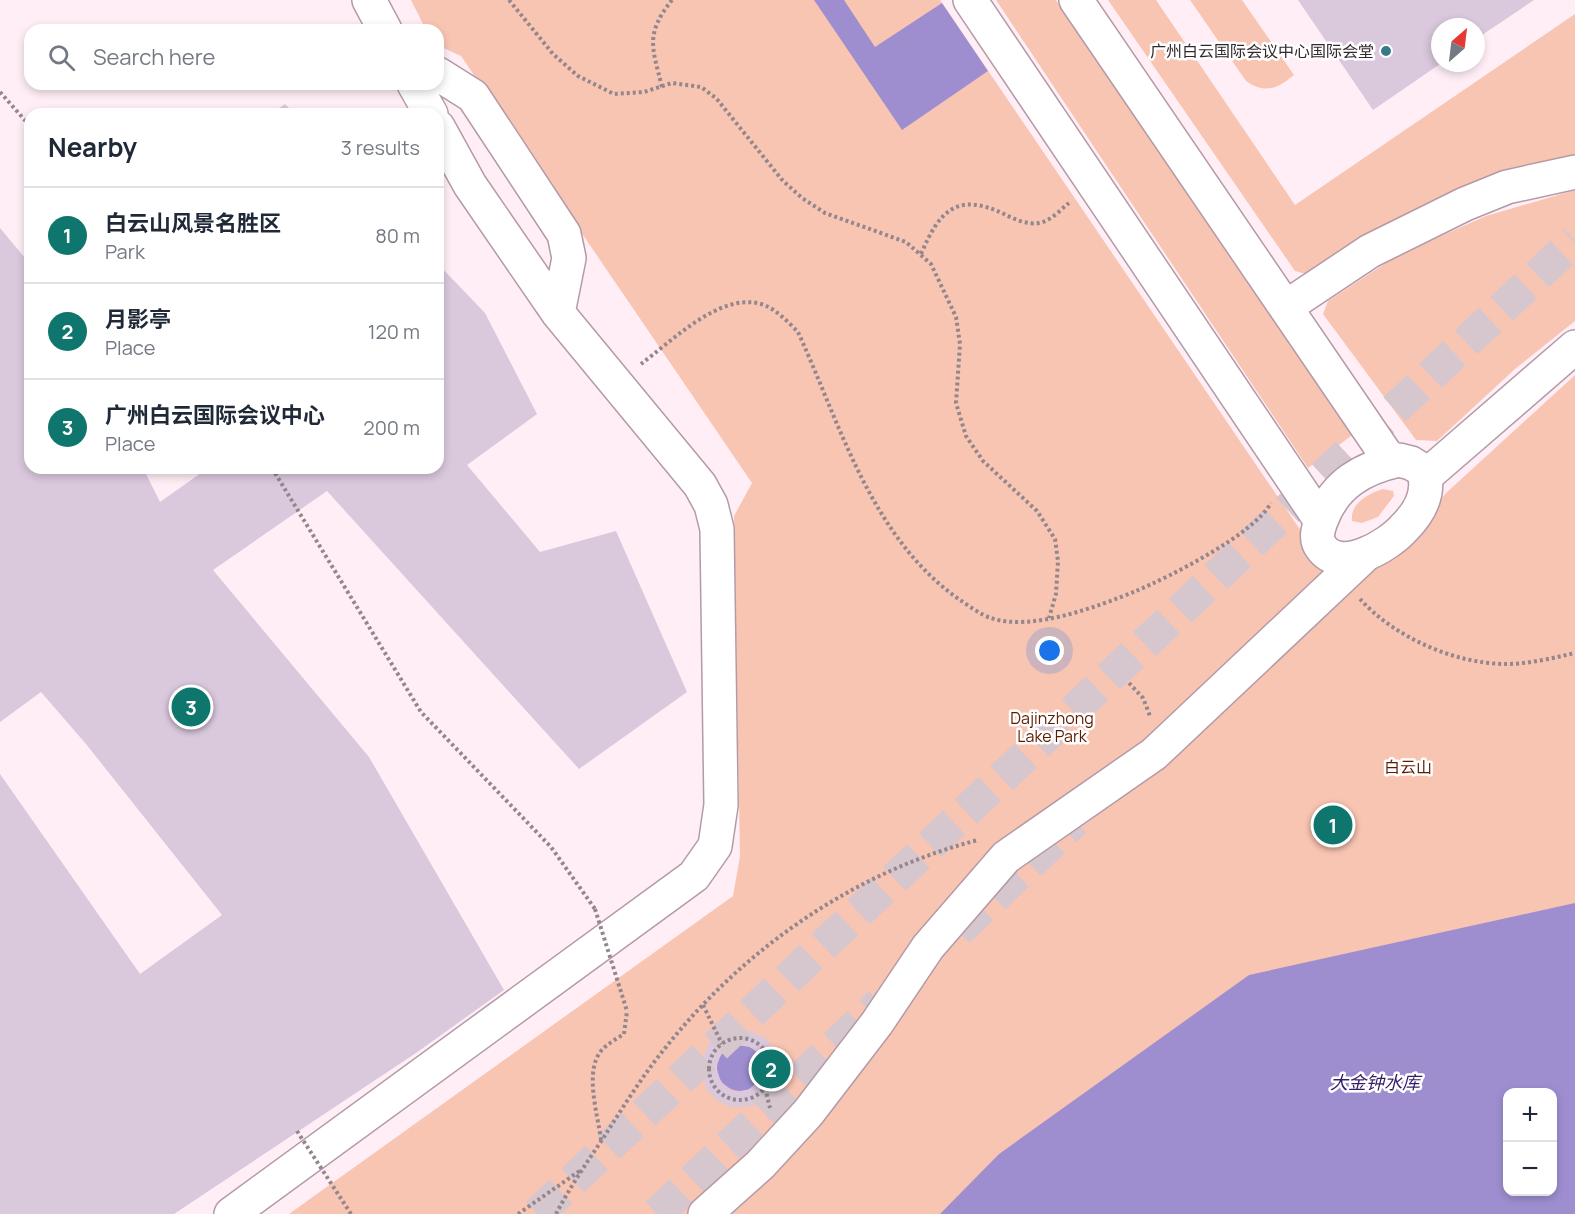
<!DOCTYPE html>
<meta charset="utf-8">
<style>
body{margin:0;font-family:Manrope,"Noto Sans SC",sans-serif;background:#f2f2f3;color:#1f2937}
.controls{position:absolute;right:18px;bottom:18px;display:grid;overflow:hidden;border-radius:12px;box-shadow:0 3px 9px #0003}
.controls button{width:54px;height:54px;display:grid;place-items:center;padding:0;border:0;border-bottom:2px solid #e0e1e3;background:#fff;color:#1f2937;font:30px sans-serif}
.compass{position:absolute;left:1431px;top:18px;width:54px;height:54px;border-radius:50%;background:#fff;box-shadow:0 3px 9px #0003;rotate:28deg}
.you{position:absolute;left:1050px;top:651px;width:21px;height:21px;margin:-15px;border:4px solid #fff;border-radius:50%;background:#1a73e8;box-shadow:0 0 0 9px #1a73e833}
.badge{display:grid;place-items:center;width:39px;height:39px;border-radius:50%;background:#0f766e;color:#fff;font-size:20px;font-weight:700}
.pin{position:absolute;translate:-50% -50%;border:3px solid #fff;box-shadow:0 2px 6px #0006}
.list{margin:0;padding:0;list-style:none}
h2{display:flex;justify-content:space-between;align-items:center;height:78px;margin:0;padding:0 24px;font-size:26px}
h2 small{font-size:20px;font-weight:400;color:#747a83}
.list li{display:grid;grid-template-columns:39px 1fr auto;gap:18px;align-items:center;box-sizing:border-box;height:96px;padding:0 24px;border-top:2px solid #e0e1e3}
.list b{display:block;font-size:22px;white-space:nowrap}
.list p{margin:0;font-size:20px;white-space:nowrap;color:#747a83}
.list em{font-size:20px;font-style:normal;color:#747a83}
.icon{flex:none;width:33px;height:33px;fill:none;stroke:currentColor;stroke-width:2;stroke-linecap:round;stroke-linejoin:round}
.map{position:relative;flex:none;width:1575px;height:1214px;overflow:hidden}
.search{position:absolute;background:#fff;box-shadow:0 3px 9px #0003;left:24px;top:24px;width:420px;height:66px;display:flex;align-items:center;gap:15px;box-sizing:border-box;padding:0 21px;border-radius:18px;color:#747a83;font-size:22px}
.panel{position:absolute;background:#fff;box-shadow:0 3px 9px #0003;left:24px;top:108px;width:420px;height:366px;border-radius:18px}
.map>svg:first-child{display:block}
.green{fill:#f9c5b3;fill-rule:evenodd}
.water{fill:#9e8ed0;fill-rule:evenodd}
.building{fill:#dac8dd;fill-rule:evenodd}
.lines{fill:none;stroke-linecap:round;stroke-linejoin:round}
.highway-tunnel{stroke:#d6c6ce;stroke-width:33;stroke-dasharray:33 16;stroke-linecap:butt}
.minor-casing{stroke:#b49aa7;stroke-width:36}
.path{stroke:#93868c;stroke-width:4;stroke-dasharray:3 3;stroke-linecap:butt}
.minor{stroke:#fff;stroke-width:33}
.path-bridge{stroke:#93868c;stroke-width:4;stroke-dasharray:3 3;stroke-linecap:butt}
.poi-dot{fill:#367989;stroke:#fff;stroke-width:2}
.labels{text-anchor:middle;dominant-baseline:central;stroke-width:5;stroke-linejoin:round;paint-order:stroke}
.poi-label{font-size:16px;fill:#32282d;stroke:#fff;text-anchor:end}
.park-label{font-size:16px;fill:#5d1c02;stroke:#fff}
.water-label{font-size:18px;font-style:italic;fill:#371b68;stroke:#fff}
</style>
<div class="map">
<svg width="1575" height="1214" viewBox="0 0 1575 1214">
<rect width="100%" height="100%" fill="#ffeef6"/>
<!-- green -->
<path class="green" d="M411 0H940L1346 597 1379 564 1411 540 1445 494 1575 375V1214H289L733 896 740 856 734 516 752 483 461 56 439 46 438 30H426ZM1508 1092H1552V1192H1508Z
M996 0H1056L1355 433 1308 468Z
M1108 0H1156L1295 205 1575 14V161L1310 275 1295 271Z
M1190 0H1242L1294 75C1277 89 1265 94 1246 81Z
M1575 190V321L1515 369 1437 441 1416 440 1323 314 1328 301 1398 255 1486 216Z
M1383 489 1393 491 1394 496 1378 517 1362 523 1352 521C1350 503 1368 494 1383 489Z"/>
<!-- water -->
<path class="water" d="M814 0H844L875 47 942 3 988 71 902 130Z
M1575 903V1214H940L999 1154 1249 975ZM1508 1092H1552V1192H1508Z
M717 1068a23 23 0 1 1 46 0a23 23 0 1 1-46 0Z"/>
<!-- building -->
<path class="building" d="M1298 0H1534L1476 39V27H1440V64L1373 110Z
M285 104 295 114H271Z
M0 228 30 264V468H143L160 502 208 468H438V264L485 313 537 414 467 465 540 552 616 531 687 692 579 769 327 491 213 570 369 757 504 990 416 1053 174 1214H0V774L140 974 222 915 86 744 41 692 0 722Z
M742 1028 765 1038 774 1048 779 1061V1074L775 1087 767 1098 755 1105 741 1107 728 1106 716 1099 707 1090 700 1066 709 1043 719 1034ZM735 1045 751 1047 757 1052 763 1066 760 1080 748 1090 741 1091H733L721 1082 716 1067 722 1052Z"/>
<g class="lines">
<!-- highway-tunnel -->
<path class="highway-tunnel" d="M958 931 1075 821
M537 1214 1575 240
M657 1214 880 1003"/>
<!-- minor casing -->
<g class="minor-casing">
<path id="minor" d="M369 0 385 30
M970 0 1321 521
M1076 0 1391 462
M438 74 473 96 564 234 569 258 558 313
M414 84 431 114
M1286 307 1370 251 1465 204 1507 187 1575 172
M1399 460 1411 463 1424 471C1430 494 1420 512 1404 528 1388 546 1340 575 1321 547 1315 539 1318 529 1321 521 1334 484 1363 468 1399 460Z
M1426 476 1575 347
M231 1214 694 876 715 846 721 805 717 529 711 505 700 485 558 313 470 185 438 127
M705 1214 760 1165 808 1113 877 1023 928 947 1006 857 1154 754 1363 557"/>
</g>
<!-- path -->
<path class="path" d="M509 0 553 54 578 76 614 94 644 92 672 83 701 87 716 98 783 181 802 198 825 213 906 242 931 264 956 317 960 344 956 403 966 436 983 461 1037 511 1055 539 1058 561 1056 594 1049 618
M662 87C652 47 645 34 672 0
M0 92 30 126
M921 254C939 212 956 191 1004 214 1014 219 1027 225 1039 223 1051 221 1060 210 1069 203
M641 364C672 341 720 292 761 304 775 308 788 322 798 332 841 426 871 538 960 600 969 606 981 615 991 618 1031 632 1099 606 1136 591 1171 576 1253 535 1271 503
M272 468 421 712 551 847 595 909
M1360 599C1394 637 1455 664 1506 664 1529 664 1553 658 1575 653
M1129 683 1143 698 1150 716
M703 1005 722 1044
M709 1069a31 31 0 1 1 62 0a31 31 0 1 1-62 0Z
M765 1088 770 1108
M601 1140C598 1115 584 1072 601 1051 607 1044 616 1039 624 1034L627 1011
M518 1214 581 1170
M556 1214C570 1187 587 1162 604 1137 623 1107 643 1075 666 1047 745 948 854 872 978 840"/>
<!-- minor -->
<use href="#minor" class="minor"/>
<!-- path-bridge -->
<path class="path-bridge" d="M595 909 627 1011
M297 1131 351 1214"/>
</g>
<!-- markers -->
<circle class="poi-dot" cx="1386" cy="51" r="6"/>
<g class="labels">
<!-- poi labels -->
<g class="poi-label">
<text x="1374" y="51">广州白云国际会议中心国际会堂</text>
</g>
<!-- park labels -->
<g class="park-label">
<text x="1052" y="718">Dajinzhong<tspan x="1052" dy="18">Lake Park</tspan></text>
<text x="1408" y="767">白云山</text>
</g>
<!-- water labels -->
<g class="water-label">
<text x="1375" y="1082">大金钟水库</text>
</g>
</g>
</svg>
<div class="controls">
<button>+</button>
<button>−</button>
</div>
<svg class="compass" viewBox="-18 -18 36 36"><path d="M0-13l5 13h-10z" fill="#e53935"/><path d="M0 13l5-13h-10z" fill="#747a83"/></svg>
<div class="you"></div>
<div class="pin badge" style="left:1333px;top:825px">1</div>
<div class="pin badge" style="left:771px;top:1069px">2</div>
<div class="pin badge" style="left:191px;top:707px">3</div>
<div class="search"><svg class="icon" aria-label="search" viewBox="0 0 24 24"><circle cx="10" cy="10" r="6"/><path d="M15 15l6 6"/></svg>Search here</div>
<section class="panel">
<h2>Nearby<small>3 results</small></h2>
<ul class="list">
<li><span class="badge">1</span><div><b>白云山风景名胜区</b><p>Park</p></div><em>80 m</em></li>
<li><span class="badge">2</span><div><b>月影亭</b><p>Place</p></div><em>120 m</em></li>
<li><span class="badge">3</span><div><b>广州白云国际会议中心</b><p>Place</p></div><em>200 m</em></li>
</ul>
</section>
</div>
